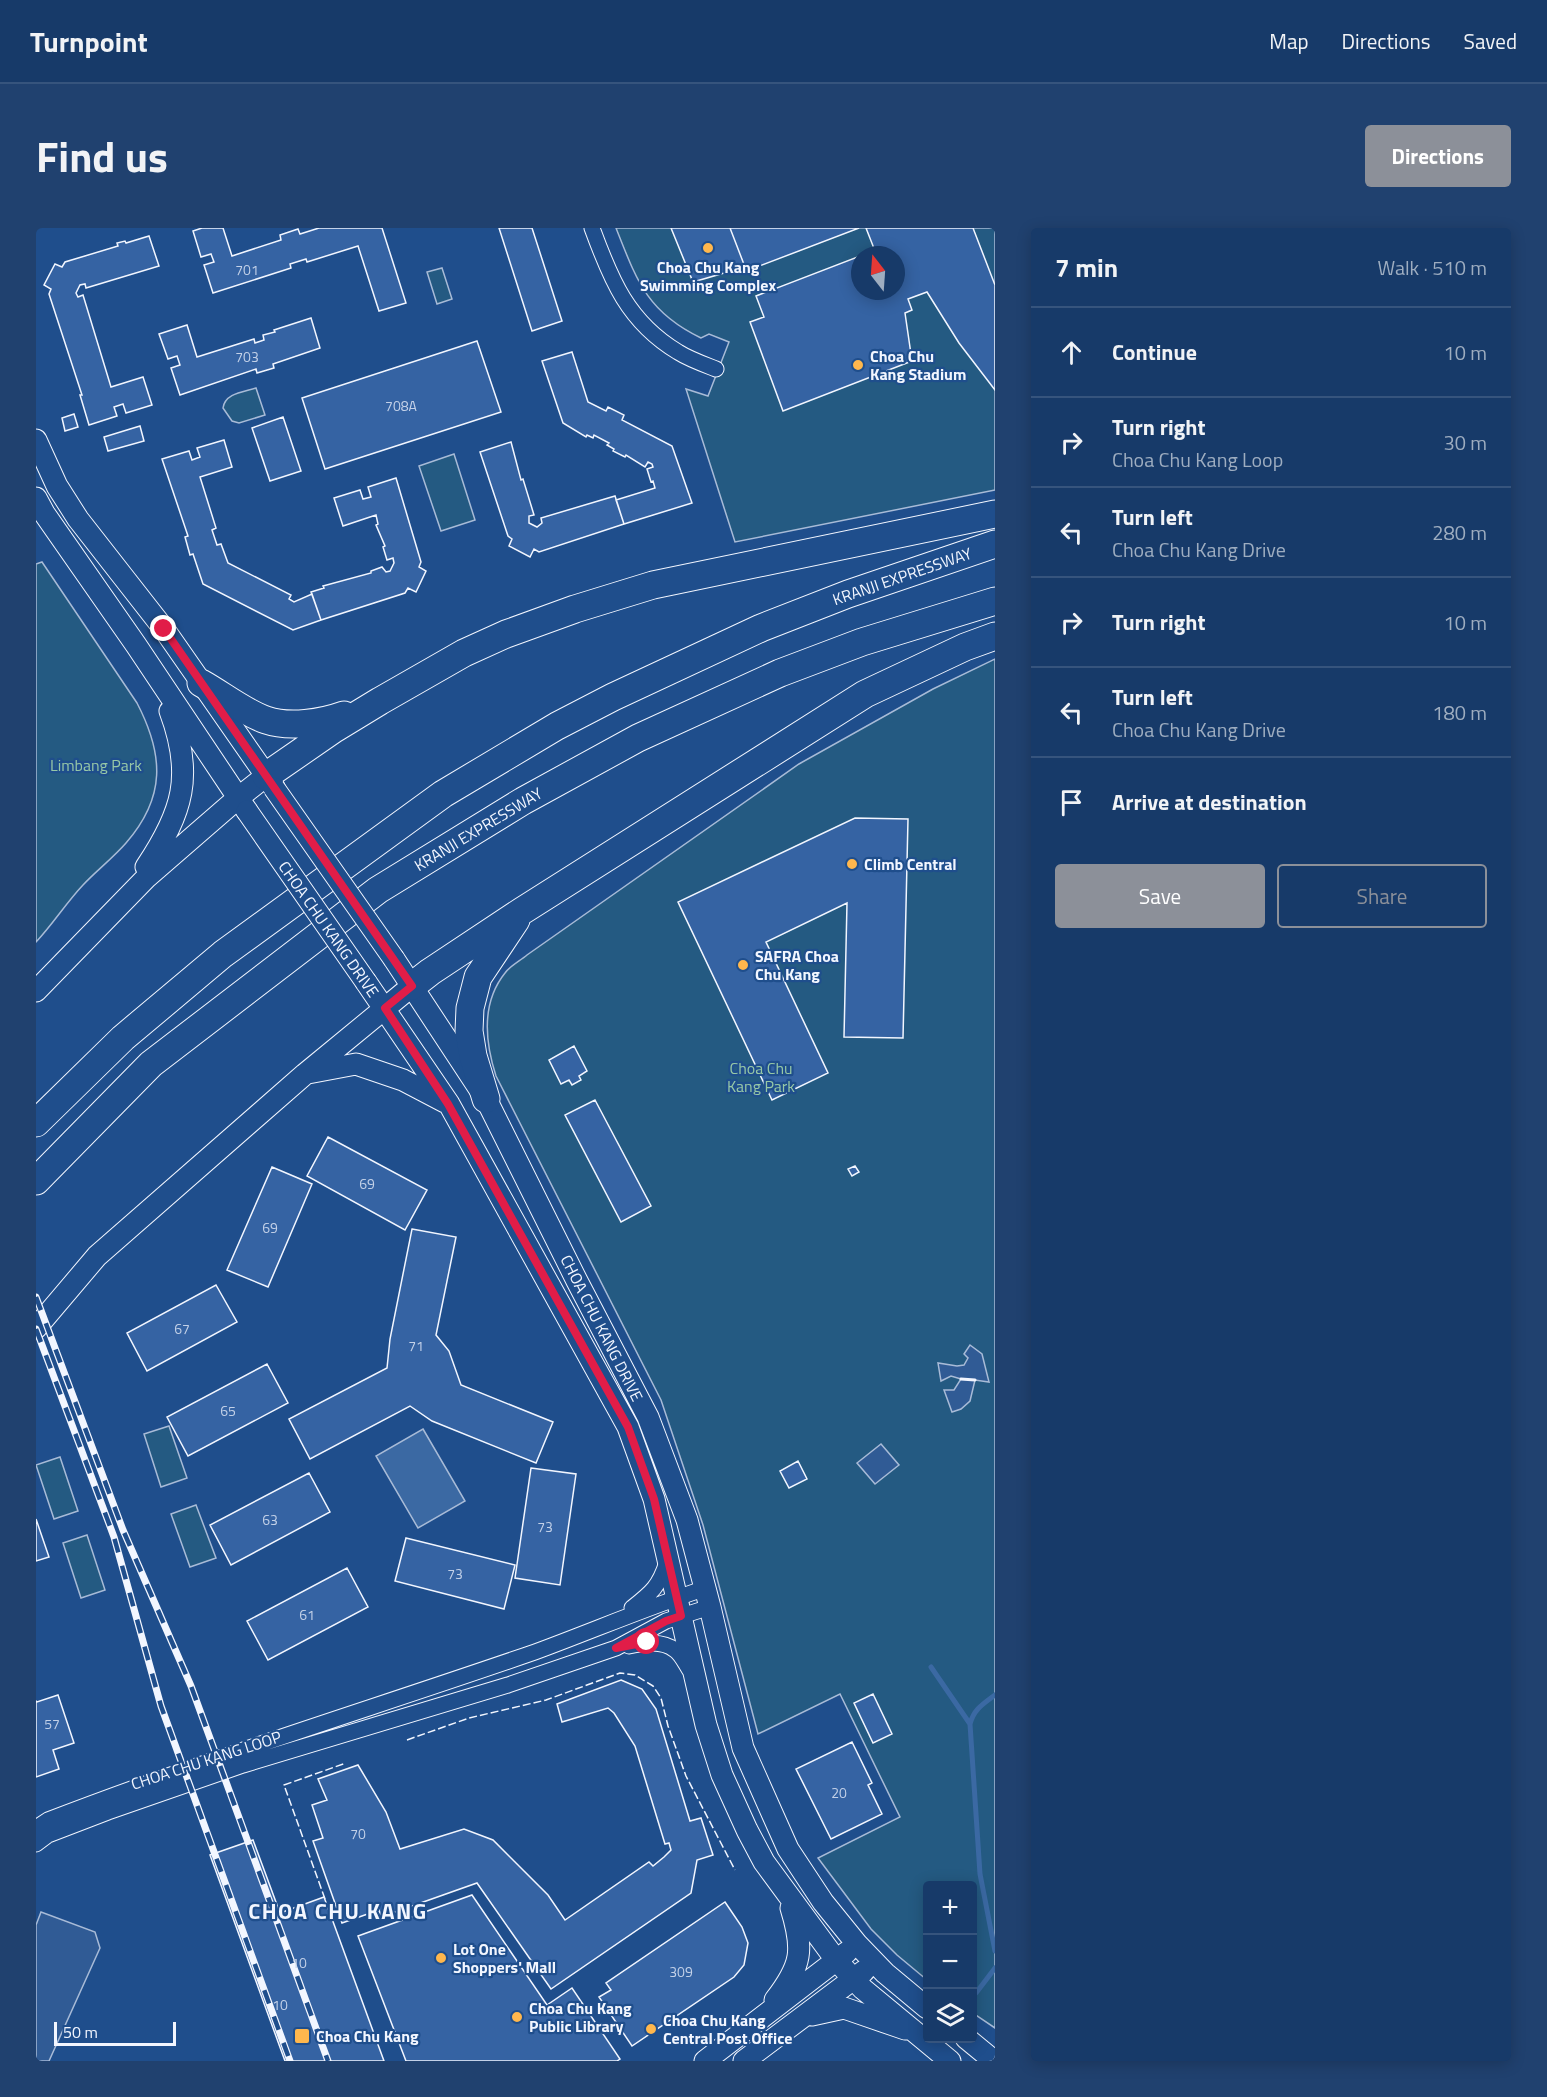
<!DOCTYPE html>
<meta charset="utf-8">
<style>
body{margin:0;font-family:"Titillium Web",sans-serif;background:#20416f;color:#f1f3f6}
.controls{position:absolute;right:18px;bottom:18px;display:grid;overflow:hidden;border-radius:6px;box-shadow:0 3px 15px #0003}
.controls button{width:54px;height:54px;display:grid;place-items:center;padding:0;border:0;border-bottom:2px solid #36547d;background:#173a69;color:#f1f3f6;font:30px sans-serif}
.compass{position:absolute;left:815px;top:18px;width:54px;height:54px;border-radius:50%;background:#173a69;box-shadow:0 3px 15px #0003;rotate:343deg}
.scale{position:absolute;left:18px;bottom:15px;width:122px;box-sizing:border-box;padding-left:6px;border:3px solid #f2f6ff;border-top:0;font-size:16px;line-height:21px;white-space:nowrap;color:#f2f6ff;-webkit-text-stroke:4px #1f4e8c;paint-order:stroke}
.stop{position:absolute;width:18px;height:18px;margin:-14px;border:4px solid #e11d48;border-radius:50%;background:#fff}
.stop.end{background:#e11d48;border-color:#fff;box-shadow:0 2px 6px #0008}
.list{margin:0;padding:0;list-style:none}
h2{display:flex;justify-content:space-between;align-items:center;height:78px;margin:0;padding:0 24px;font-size:26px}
h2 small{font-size:20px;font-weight:400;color:#9eadc0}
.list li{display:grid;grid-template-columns:39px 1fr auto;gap:18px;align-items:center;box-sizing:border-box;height:90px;padding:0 24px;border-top:2px solid #36547d}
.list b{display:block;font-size:22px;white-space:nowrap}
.list p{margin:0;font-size:20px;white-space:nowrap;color:#9eadc0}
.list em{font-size:20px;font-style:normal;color:#9eadc0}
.actions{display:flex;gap:12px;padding:18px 24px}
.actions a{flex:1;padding:14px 0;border:2px solid #8c9099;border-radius:6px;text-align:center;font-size:21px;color:#8c9099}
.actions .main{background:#8c9099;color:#fff}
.icon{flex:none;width:33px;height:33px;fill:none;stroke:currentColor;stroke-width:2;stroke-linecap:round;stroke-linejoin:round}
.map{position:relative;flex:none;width:959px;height:1833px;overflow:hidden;border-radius:6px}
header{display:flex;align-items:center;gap:36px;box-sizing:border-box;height:84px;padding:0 30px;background:#173a69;border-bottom:2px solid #36547d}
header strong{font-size:28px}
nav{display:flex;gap:33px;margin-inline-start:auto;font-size:21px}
.intro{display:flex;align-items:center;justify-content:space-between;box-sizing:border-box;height:144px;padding:0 36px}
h1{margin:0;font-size:42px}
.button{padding:15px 27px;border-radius:6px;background:#8c9099;color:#fff;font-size:21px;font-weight:700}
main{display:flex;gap:36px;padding:0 36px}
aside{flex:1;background:#173a69;border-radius:6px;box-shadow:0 3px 15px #0003}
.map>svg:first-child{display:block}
.green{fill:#245a82;stroke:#a8bbd7;stroke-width:1.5;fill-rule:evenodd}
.parking{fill:#305b95;stroke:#a8bbd7;stroke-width:1.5}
.water{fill:#3b69a3;stroke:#a8bbd7;stroke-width:1.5}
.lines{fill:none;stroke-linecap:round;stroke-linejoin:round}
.stream{stroke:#3b69a3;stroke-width:5}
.building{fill:#3563a3;stroke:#f2f6ff;stroke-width:1.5}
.street-casing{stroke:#f2f6ff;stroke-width:17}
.secondary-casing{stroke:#f2f6ff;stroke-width:23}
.highway-casing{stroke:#f2f6ff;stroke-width:29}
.street{stroke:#1f4e8c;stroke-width:15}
.secondary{stroke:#1f4e8c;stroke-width:21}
.highway{stroke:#1f4e8c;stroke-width:27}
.rail-casing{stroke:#f2f6ff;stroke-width:7}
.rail{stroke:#1f4e8c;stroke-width:4.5;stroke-dasharray:14;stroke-linecap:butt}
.secondary-bridge-casing{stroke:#f2f6ff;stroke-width:23;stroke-linecap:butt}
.secondary-bridge{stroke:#1f4e8c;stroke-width:21}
.fence{stroke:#f2f6ff;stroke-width:1.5;stroke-dasharray:8 3;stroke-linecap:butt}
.wall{stroke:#f2f6ff;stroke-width:3}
.route{stroke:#e11d48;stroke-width:8}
.poi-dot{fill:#ffb74d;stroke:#1f4e8c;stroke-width:2}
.labels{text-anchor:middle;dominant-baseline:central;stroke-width:4.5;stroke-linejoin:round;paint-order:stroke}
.number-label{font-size:14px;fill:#c3d1e8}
.poi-label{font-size:16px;font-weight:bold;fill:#f2f6ff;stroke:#1f4e8c;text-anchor:start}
.street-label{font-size:16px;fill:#f2f6ff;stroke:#1f4e8c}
.park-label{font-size:16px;fill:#97c8a6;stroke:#1f4e8c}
.district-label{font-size:22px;font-weight:bold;letter-spacing:1.5px;fill:#f2f6ff;stroke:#1f4e8c}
</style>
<header>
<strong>Turnpoint</strong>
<nav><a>Map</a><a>Directions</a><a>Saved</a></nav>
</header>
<div class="intro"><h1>Find us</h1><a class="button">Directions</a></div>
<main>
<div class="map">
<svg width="959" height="1833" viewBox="0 0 959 1833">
<rect width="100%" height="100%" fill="#1f4e8c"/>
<!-- green -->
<path class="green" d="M580 0H959V262L699 314 650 161 672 168 693 114 673 106 665 110C611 84 601 53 580 0ZM824 27H860V63H824Z
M406 40 416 71 401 76 391 44Z
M220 160 229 187 203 195 196 193 187 180C189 165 208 164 220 160Z
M418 226 439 292 405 303 383 238Z
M6 334 101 475C128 527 130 569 90 615 77 630 60 643 47 657 30 675 17 696 0 714V336Z
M959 431V1800L937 1785 936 1658H891V1752L861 1727 835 1701 782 1630 864 1589 804 1466 722 1506 667 1297 625 1172 460 848C449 814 445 775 469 745 474 738 484 733 491 727L763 536 897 461Z
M133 1198 151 1250 125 1259 108 1206Z
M24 1229 42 1283 18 1291 0 1237Z
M160 1277 180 1330 154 1339 135 1286Z
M51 1307 69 1362 45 1370 27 1315Z"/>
<!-- parking -->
<path class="parking" d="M934 1117 946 1126 953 1154 939 1152 934 1173 925 1181 916 1184 908 1162H918L925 1151 915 1148 905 1153 902 1135 921 1138 928 1137 932 1130 928 1126Z
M845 1216 863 1237 839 1256 821 1235Z
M5 1684 59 1704 64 1720 13 1833H0V1697Z"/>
<!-- water -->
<path class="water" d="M387 1201 429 1273 382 1300 340 1228Z"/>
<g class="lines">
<!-- stream -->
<path class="stream" d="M895 1439 934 1496
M959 1467C947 1476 938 1481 934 1496L944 1646 959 1723
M940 1765 959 1740"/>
</g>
<!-- building -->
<path class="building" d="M166 0H187L196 28 245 12 244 7 262 1 264 6 283 0H346L370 75 343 83 322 18 271 34 270 31 254 36 255 40 177 65 168 37 178 34 175 26 165 29 157 3Z
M463 0H496L526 93 496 103Z
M635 0H694L709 39 657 54Z
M694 0H823L713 42 709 39Z
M830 0H937L959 57V162L923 115 891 64 872 71 876 82 869 85 876 133 747 183 714 94 728 89 720 68 824 28V63H860V27H827L839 23Z
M113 8 123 38 50 60 49 56 44 57 40 65 42 69 47 67 75 159 107 149 116 177 90 185 87 176 78 179 81 188 53 197 44 167H46L13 66 15 61 8 57 19 36 26 39 29 34 82 18 81 15 89 13 90 15Z
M275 90 284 120 237 136 238 140 221 145 220 141 144 167 135 140 144 137 141 128 132 131 123 106 151 97 161 129 218 111 219 115 228 112 227 107 239 104 238 102Z
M441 113 465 184 289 241 266 170Z
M536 124 552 174 570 183 572 179 588 187 586 192 636 218 656 275 588 296 580 272 619 260 617 253 615 254 611 241 617 239 616 236 612 234 609 239 590 227 589 229 577 223 578 221 571 217 573 215 558 207 557 210 551 207 550 209 527 195 506 133Z
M38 186 42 199 29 203 26 190Z
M247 189 265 243 234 253 216 200Z
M104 198 108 213 72 223 68 209Z
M188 212 196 239 164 249 180 300 176 302 181 317 185 316 192 335 255 367 253 371 258 374 276 366 285 392 257 402 167 356 157 326 154 327 149 309 152 308 126 231 153 223 156 232 164 229 161 220Z
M475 214 485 252 487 251 498 287 493 288V295L501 299 506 295 505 290 579 268 588 296 503 324 498 321 494 329 473 318 476 311 472 308 444 224Z
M360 250 385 334 383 339 390 343 380 364 372 360 369 365 285 392 275 364 288 360 287 358 335 345V343L346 339 350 344 354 343 358 335 357 330 351 332 347 319 349 318 340 297 342 296 340 287 307 298 298 270 324 262 327 271 335 269 332 259Z
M819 590 872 591 867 810 808 809 811 675 730 714 792 845 736 872 642 674Z
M538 818 551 843 543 848 545 852 536 857 533 852 525 856 513 832Z
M559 872 615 978 585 994 529 887Z
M292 909 391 962 369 1002 271 948Z
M819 938 823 944 816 948 812 941Z
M236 939 276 956 232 1059 191 1042Z
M376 1001 420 1009 400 1107 413 1123 425 1157 517 1194 500 1235 396 1193 374 1178 274 1231 253 1191 351 1140 354 1111Z
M180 1057 201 1094 111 1143 91 1105Z
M231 1136 252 1175 152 1228 131 1189Z
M762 1233 771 1251 753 1260 744 1243Z
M495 1240 540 1246 524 1357 479 1350Z
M273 1245 294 1284 195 1337 174 1297Z
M0 1291 13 1329 0 1333Z
M370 1310 479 1337 468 1381 359 1353Z
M311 1340 332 1379 232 1432 211 1393Z
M585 1452 606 1461 620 1481 654 1593 665 1590 677 1627 661 1632 655 1665 515 1761 441 1655 345 1689 343 1682 306 1695 277 1613 287 1610 276 1577 291 1572 282 1551 322 1537 350 1584 364 1621 428 1601 457 1612 512 1667 529 1692 613 1634 617 1638 628 1629 635 1622 633 1615 629 1616 599 1518 578 1485 572 1480 526 1494 521 1476Z
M837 1466 856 1506 837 1515 818 1475Z
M22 1467 38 1515 17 1522 23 1541 0 1549V1473L1 1474Z
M816 1514 836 1555 832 1557 846 1586 795 1611 760 1541Z
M217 1612 244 1685 288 1669 348 1833H249L174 1627Z
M436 1667 511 1777 536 1760 584 1831 581 1833H370L322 1708Z
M689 1674 706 1699 712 1715 708 1737 698 1749 596 1818 563 1769 575 1762 570 1755Z"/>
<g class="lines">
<!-- street casing -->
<g class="street-casing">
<path id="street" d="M556 0C575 52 592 94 642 124 653 131 667 136 680 141
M596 1380C615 1365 623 1359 631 1334
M593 1418C608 1415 626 1412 639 1422 645 1426 649 1435 653 1441
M0 1600 12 1592C173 1530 337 1480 499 1424 556 1403 612 1379 670 1360
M0 1616 12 1607 72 1584 207 1537 472 1457 580 1420 630 1393 674 1379"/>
</g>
<!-- secondary casing -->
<g class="secondary-casing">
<path id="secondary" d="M0 212 21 258 42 291 128 401 238 559
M0 270 8 285 100 417 211 583
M110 639C147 584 158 547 134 483
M358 731 450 871 541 1053 612 1189 651 1292 674 1379 707 1520 752 1621 787 1674 821 1716 849 1745 891 1780
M330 754 413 876 592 1199 618 1271 670 1497 686 1547 711 1602 728 1634 800 1732 827 1761 914 1833
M0 763 111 649 202 570 230 548
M272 845 320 836 367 852 409 874
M0 1100 61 1028 269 846 376 758
M739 1772C766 1737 768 1722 755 1680
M776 1787 808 1780 869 1801
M930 1810 958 1833
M669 1833 811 1724
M708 1833 828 1743"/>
</g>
<!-- highway casing -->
<g class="highway-casing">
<path id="highway" d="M165 455C185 466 209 485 230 492 253 500 286 495 308 487
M230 548 298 501 344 473 428 425 470 406 539 381 617 357 959 286
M376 758 394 744 486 683 829 466 929 419 959 408
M450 871 437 828 433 803 434 780 442 749 480 692
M0 895 87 810 187 726 407 566 521 498 577 469 725 400 812 366 959 316
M0 953 115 836 342 662 487 573 602 510 744 445 826 414 959 373"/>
</g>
<!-- street -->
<use href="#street" class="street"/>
<!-- secondary -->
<use href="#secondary" class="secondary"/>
<!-- highway -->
<use href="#highway" class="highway"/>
<!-- rail casing -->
<g class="rail-casing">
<path id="rail" d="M0 1069 87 1302 155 1458 292 1833
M0 1101 78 1309 125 1478 254 1833"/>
</g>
<!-- rail -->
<use href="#rail" class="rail"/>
<!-- secondary-bridge casing -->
<g class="secondary-bridge-casing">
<path id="secondary-bridge" d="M238 560 358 731
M211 583 330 754"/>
</g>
<!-- secondary-bridge -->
<use href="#secondary-bridge" class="secondary-bridge"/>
<!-- fence -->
<path class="fence" d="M371 1512 433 1490 510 1472 584 1445 599 1447 617 1458 625 1470 632 1498 650 1548 699 1642
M289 1671 248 1557 310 1535"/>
<!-- wall -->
<path class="wall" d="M925 1151 939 1152"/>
</g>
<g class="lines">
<!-- route -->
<path class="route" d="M128 401 376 758 349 780 412 876 592 1199 618 1271 645 1388 630 1393 580 1420 611 1414"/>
</g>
<!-- markers -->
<g class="poi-dot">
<circle cx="672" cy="20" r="6"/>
<circle cx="822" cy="137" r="6"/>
<circle cx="816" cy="636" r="6"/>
<circle cx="707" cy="737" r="6"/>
<circle cx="405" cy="1730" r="6"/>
<circle cx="481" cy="1789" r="6"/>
<circle cx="615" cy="1801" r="6"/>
<rect x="258" y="1800" width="16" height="16" rx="3"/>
</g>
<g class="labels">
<!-- number labels -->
<g class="number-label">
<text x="211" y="41">701</text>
<text x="211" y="128">703</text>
<text x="365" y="177">708A</text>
<text x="331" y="955">69</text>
<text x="234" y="999">69</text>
<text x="146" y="1100">67</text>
<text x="380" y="1117">71</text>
<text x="192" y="1182">65</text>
<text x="234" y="1291">63</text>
<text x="509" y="1298">73</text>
<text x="419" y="1345">73</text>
<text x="271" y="1386">61</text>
<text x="16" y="1495">57</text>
<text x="803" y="1564">20</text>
<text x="322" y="1605">70</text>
<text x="263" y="1734">10</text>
<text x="645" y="1743">309</text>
<text x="244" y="1776">10</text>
</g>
<!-- poi labels -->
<g class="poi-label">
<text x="672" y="39" text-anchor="middle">Choa Chu Kang<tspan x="672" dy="18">Swimming Complex</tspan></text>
<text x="834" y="128">Choa Chu<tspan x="834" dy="18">Kang Stadium</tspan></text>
<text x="828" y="636">Climb Central</text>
<text x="719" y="728">SAFRA Choa<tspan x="719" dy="18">Chu Kang</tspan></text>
<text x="417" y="1721">Lot One<tspan x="417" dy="18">Shoppers' Mall</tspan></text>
<text x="493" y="1780">Choa Chu Kang<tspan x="493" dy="18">Public Library</tspan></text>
<text x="627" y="1792">Choa Chu Kang<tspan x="627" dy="18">Central Post Office</tspan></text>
<text x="280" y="1808">Choa Chu Kang</text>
</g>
<!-- street labels -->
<g class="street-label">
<text transform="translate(866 348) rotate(-19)">KRANJI EXPRESSWAY</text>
<text transform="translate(442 601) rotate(-31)">KRANJI EXPRESSWAY</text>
<text transform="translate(293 701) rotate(55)">CHOA CHU KANG DRIVE</text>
<text transform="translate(566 1100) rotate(63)">CHOA CHU KANG DRIVE</text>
<text transform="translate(170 1532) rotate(-18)">CHOA CHU KANG LOOP</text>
</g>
<!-- park labels -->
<g class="park-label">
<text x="60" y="537">Limbang Park</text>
<text x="725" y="840">Choa Chu<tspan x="725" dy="18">Kang Park</tspan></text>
</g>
<!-- district labels -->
<g class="district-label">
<text x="302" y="1683">CHOA CHU KANG</text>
</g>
</g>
</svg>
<div class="controls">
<button>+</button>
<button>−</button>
<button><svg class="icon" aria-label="layers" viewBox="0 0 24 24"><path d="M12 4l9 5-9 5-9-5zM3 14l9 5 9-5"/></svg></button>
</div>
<svg class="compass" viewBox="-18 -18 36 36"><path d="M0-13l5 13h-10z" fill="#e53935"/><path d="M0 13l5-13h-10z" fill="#9eadc0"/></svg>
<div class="scale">50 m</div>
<div class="stop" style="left:611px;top:1414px"></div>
<div class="stop end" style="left:128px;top:401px"></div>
</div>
<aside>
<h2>7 min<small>Walk · 510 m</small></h2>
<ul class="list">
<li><svg class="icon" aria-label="ahead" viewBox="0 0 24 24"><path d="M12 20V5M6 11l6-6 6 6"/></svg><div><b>Continue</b></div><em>10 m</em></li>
<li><svg class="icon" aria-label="right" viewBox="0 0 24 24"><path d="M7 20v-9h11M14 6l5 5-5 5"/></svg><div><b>Turn right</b><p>Choa Chu Kang Loop</p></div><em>30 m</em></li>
<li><svg class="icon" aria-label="left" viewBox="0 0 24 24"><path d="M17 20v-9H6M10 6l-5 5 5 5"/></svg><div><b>Turn left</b><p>Choa Chu Kang Drive</p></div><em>280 m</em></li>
<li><svg class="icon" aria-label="right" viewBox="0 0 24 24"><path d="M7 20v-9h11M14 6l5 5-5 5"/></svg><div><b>Turn right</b></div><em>10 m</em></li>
<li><svg class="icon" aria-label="left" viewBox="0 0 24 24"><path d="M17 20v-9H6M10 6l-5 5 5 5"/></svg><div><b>Turn left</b><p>Choa Chu Kang Drive</p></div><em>180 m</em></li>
<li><svg class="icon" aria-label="arrive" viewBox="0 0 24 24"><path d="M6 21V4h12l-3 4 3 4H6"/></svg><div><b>Arrive at destination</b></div></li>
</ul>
<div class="actions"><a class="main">Save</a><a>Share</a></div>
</aside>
</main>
